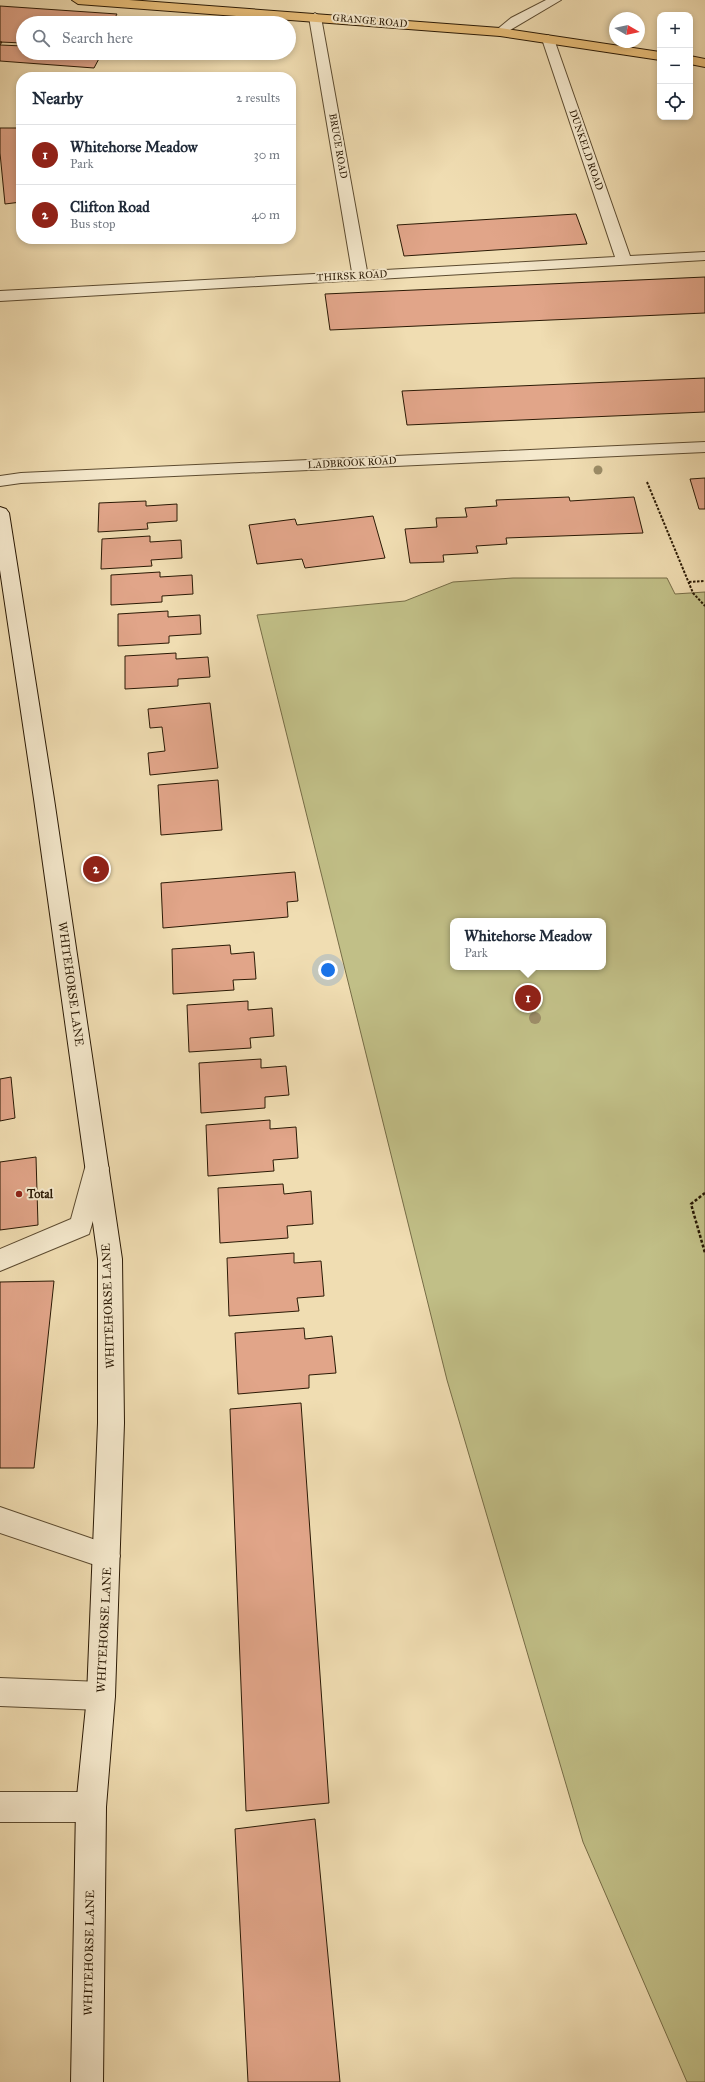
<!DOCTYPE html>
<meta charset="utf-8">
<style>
body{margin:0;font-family:"IM FELL Great Primer",serif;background:#f6f6f7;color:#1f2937}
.controls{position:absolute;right:12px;top:12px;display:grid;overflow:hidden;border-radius:8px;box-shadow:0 2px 6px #0003}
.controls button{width:36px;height:36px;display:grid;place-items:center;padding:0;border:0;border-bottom:1px solid #e0e1e3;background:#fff;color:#1f2937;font:20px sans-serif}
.compass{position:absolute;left:609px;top:12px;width:36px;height:36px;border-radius:50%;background:#fff;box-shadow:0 2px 6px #0003;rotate:99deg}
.you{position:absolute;left:328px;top:970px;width:14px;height:14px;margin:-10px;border:3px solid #fff;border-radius:50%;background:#1a73e8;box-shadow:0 0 0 6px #1a73e833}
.badge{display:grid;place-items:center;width:26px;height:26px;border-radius:50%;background:#8f2418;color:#fff;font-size:13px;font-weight:700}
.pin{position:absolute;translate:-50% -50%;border:2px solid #fff;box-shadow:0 1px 4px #0006}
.popup{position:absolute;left:450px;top:918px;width:156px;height:52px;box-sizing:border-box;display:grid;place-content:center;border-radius:8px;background:#fff;filter:drop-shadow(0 1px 3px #0005);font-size:13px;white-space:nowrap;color:#747a83}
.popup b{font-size:15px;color:#1f2937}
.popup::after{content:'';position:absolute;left:50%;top:100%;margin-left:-8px;border:8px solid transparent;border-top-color:#fff}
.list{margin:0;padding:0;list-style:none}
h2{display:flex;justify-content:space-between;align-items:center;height:52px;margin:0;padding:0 16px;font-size:17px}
h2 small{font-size:13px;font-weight:400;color:#747a83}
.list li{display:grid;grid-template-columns:26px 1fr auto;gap:12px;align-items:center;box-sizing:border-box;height:60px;padding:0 16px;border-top:1px solid #e0e1e3}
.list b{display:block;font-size:15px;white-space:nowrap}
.list p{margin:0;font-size:13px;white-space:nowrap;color:#747a83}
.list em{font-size:13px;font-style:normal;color:#747a83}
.icon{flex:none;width:22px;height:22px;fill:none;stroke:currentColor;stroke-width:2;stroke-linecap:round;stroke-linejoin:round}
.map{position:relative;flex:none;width:705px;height:2082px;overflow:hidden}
.search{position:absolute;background:#fff;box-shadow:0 2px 6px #0003;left:16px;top:16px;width:280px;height:44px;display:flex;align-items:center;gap:10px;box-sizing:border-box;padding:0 14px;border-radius:22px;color:#747a83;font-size:15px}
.panel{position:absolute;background:#fff;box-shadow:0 2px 6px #0003;left:16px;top:72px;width:280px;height:172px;border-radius:16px}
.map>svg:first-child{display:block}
.green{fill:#c1bf87;stroke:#766c46;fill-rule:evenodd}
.building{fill:#e1a589;stroke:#2b1a05}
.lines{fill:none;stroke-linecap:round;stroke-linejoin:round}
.service-casing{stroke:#5c4b30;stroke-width:2}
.minor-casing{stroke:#5c4b30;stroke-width:2}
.secondary-casing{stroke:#2b1a05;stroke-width:2}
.primary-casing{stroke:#2b1a05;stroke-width:2}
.path-far1{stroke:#2b1a05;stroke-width:2;stroke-dasharray:2.5 1.5;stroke-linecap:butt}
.path{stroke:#2b1a05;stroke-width:2.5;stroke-dasharray:3 2;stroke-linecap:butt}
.service{fill:#f5e9cd;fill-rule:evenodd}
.minor{fill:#f5e9cd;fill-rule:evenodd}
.secondary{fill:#f5e9cd;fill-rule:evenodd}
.primary{fill:#e8be79;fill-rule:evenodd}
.tree{fill:#9c8d68}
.poi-dot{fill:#8f2418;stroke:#f5e9cd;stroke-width:1.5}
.labels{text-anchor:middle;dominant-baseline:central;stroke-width:4;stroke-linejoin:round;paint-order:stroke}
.far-street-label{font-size:10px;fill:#2b1a05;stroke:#f5e9cd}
.street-label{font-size:12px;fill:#2b1a05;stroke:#f5e9cd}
.poi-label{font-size:12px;font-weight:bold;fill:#2b1a05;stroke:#f5e9cd;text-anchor:start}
</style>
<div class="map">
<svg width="705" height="2082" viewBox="0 0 705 2082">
<rect width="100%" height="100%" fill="#f0ddb2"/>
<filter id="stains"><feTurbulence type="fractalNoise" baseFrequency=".005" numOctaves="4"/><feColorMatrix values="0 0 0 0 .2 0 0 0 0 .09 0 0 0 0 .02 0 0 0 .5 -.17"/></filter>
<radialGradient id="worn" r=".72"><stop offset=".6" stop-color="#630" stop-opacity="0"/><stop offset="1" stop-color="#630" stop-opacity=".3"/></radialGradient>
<!-- green -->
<path class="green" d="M513 578H667L675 594 705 592V2082H687L583 1842 447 1380 257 615 405 601 453 582ZM453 921H603V967H453Z"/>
<!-- building -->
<path class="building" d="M0 6 117 14 112 23H23V43L0 42Z
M0 42H2L0 45 23 46V53H102L94 68 0 61Z
M0 128H21V202L5 204 0 153Z
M576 214 587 244 404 256 397 225Z
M705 277V313L330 330 325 294Z
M705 378V412L407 425 402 391Z
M705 478V509H699L690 479Z
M569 497 570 501 634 497 643 533 506 538 507 544 476 546 478 553 443 555 444 562 410 563 405 529 437 527 436 518 467 517 465 508 497 506 496 500Z
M146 501V506L177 504V521L147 523 148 529 98 532 99 503Z
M373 516 385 558 305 568 302 559 257 564 249 525 295 519 297 525Z
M150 536V542L181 540 182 558 151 560 152 566 101 569 102 539Z
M160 572V577L192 575 193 594 162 596V602L111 605V575Z
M168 611V617L200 615 201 634 169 636V643L118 646V614Z
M176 653V659L208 657 210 677 178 679V686L125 689V656Z
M210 703 218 768 150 775 148 753 165 751 162 727 150 728 148 709Z
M218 780 222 830 161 835 158 785Z
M295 872 298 901 287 902 288 917 163 928 161 883Z
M230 945 231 954 254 952 256 979 233 980 234 990 173 994 172 949Z
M248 1001V1010L272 1008 274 1036 250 1038 251 1048 189 1052 187 1005Z
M261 1059V1068L286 1066 289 1095 265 1097V1108L201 1113 199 1063Z
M11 1077 15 1118 0 1121V1079Z
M270 1120V1129L296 1127 298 1158 273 1160 274 1171 208 1176 206 1125Z
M36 1157 38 1225 0 1230V1162Z
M283 1184 284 1194 311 1191 313 1224 287 1226 288 1238 220 1243 218 1188Z
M294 1253V1263L321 1261 324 1296 297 1298 299 1311 229 1316 227 1258Z
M54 1281 34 1468H0V1282Z
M304 1328 305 1339 332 1336 336 1373 309 1375V1388L238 1394 235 1333Z
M301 1403 329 1803 246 1811 230 1409Z
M315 1819 340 2082H248L235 1829Z"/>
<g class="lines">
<!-- service casing -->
<g class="service-casing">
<path id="service" d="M97 1158 105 1161 109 1168 89 1234 0 1271V1249L71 1219 85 1168 89 1161Z
M0 1507 116 1547 120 1556 116 1565 107 1569 0 1533Z
M0 1678 101 1682 111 1686 115 1696 111 1706 101 1710 0 1706Z
M0 1792H91L101 1797 106 1807 101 1817 91 1822H0Z"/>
</g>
<!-- minor casing -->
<g class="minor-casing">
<path id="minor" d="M546 0H561L500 36 494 32 511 18Z
M315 13 321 17 367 271 615 257 542 39 548 35 554 39 630 256 705 252V260L0 301V291L352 272 309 17Z
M705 442V452L21 483 0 486V476L21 473Z"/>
</g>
<!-- secondary casing -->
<g class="secondary-casing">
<path id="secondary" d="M0 507 6 509 9 513 54 799 122 1259 124 1423 115 1696 106 1807 103 2082H71L76 1807 87 1696 98 1423V1259L34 799 0 570Z"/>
</g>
<!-- primary casing -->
<g class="primary-casing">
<path id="primary" d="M72 0H129L500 28 660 52V60L500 36 78 4Z
M690 56 705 59V67L690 64Z"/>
</g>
<!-- path-far1 -->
<path class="path-far1" d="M647 482 693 593 705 606
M689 582 705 581"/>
<!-- path -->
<path class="path" d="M705 1193 691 1204 705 1253"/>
<!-- service -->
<use href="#service" class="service"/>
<!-- minor -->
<use href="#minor" class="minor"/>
<!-- secondary -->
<use href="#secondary" class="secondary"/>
<!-- primary -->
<use href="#primary" class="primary"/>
</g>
<!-- trees -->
<g class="tree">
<circle cx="598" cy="470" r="4.5"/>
<circle cx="535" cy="1018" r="6"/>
</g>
<!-- markers -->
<circle class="poi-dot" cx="19" cy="1194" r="4"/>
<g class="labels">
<!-- far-street labels -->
<g class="far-street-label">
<text transform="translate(370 21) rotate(5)">GRANGE ROAD</text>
<text transform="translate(338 146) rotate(80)">BRUCE ROAD</text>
<text transform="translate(586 150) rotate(71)">DUNKELD ROAD</text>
<text transform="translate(352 276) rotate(-3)">THIRSK ROAD</text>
<text transform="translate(352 463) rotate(-3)">LADBROOK ROAD</text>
</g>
<!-- street labels -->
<g class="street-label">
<text transform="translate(71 984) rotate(82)">WHITEHORSE LANE</text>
<text transform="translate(108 1306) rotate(-92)">WHITEHORSE LANE</text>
<text transform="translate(104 1630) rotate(-87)">WHITEHORSE LANE</text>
<text transform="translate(89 1953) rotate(-89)">WHITEHORSE LANE</text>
</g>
<!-- poi labels -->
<g class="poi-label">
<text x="27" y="1194">Total</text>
</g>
</g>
<rect width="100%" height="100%" filter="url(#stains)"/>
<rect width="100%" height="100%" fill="url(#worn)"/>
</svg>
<div class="controls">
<button>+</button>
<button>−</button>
<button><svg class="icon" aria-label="locate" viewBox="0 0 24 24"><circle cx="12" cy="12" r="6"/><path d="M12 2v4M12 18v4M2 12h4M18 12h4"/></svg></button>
</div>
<svg class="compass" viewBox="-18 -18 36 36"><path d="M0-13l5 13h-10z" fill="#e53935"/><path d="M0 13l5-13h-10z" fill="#747a83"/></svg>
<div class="you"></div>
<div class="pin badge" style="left:528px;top:998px">1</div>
<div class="popup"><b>Whitehorse Meadow</b>Park</div>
<div class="pin badge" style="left:96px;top:869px">2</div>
<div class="search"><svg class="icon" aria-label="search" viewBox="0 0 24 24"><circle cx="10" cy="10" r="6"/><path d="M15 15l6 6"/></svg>Search here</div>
<section class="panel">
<h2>Nearby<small>2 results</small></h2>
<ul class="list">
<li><span class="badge">1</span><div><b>Whitehorse Meadow</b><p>Park</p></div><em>30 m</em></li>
<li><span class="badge">2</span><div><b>Clifton Road</b><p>Bus stop</p></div><em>40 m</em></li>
</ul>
</section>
</div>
